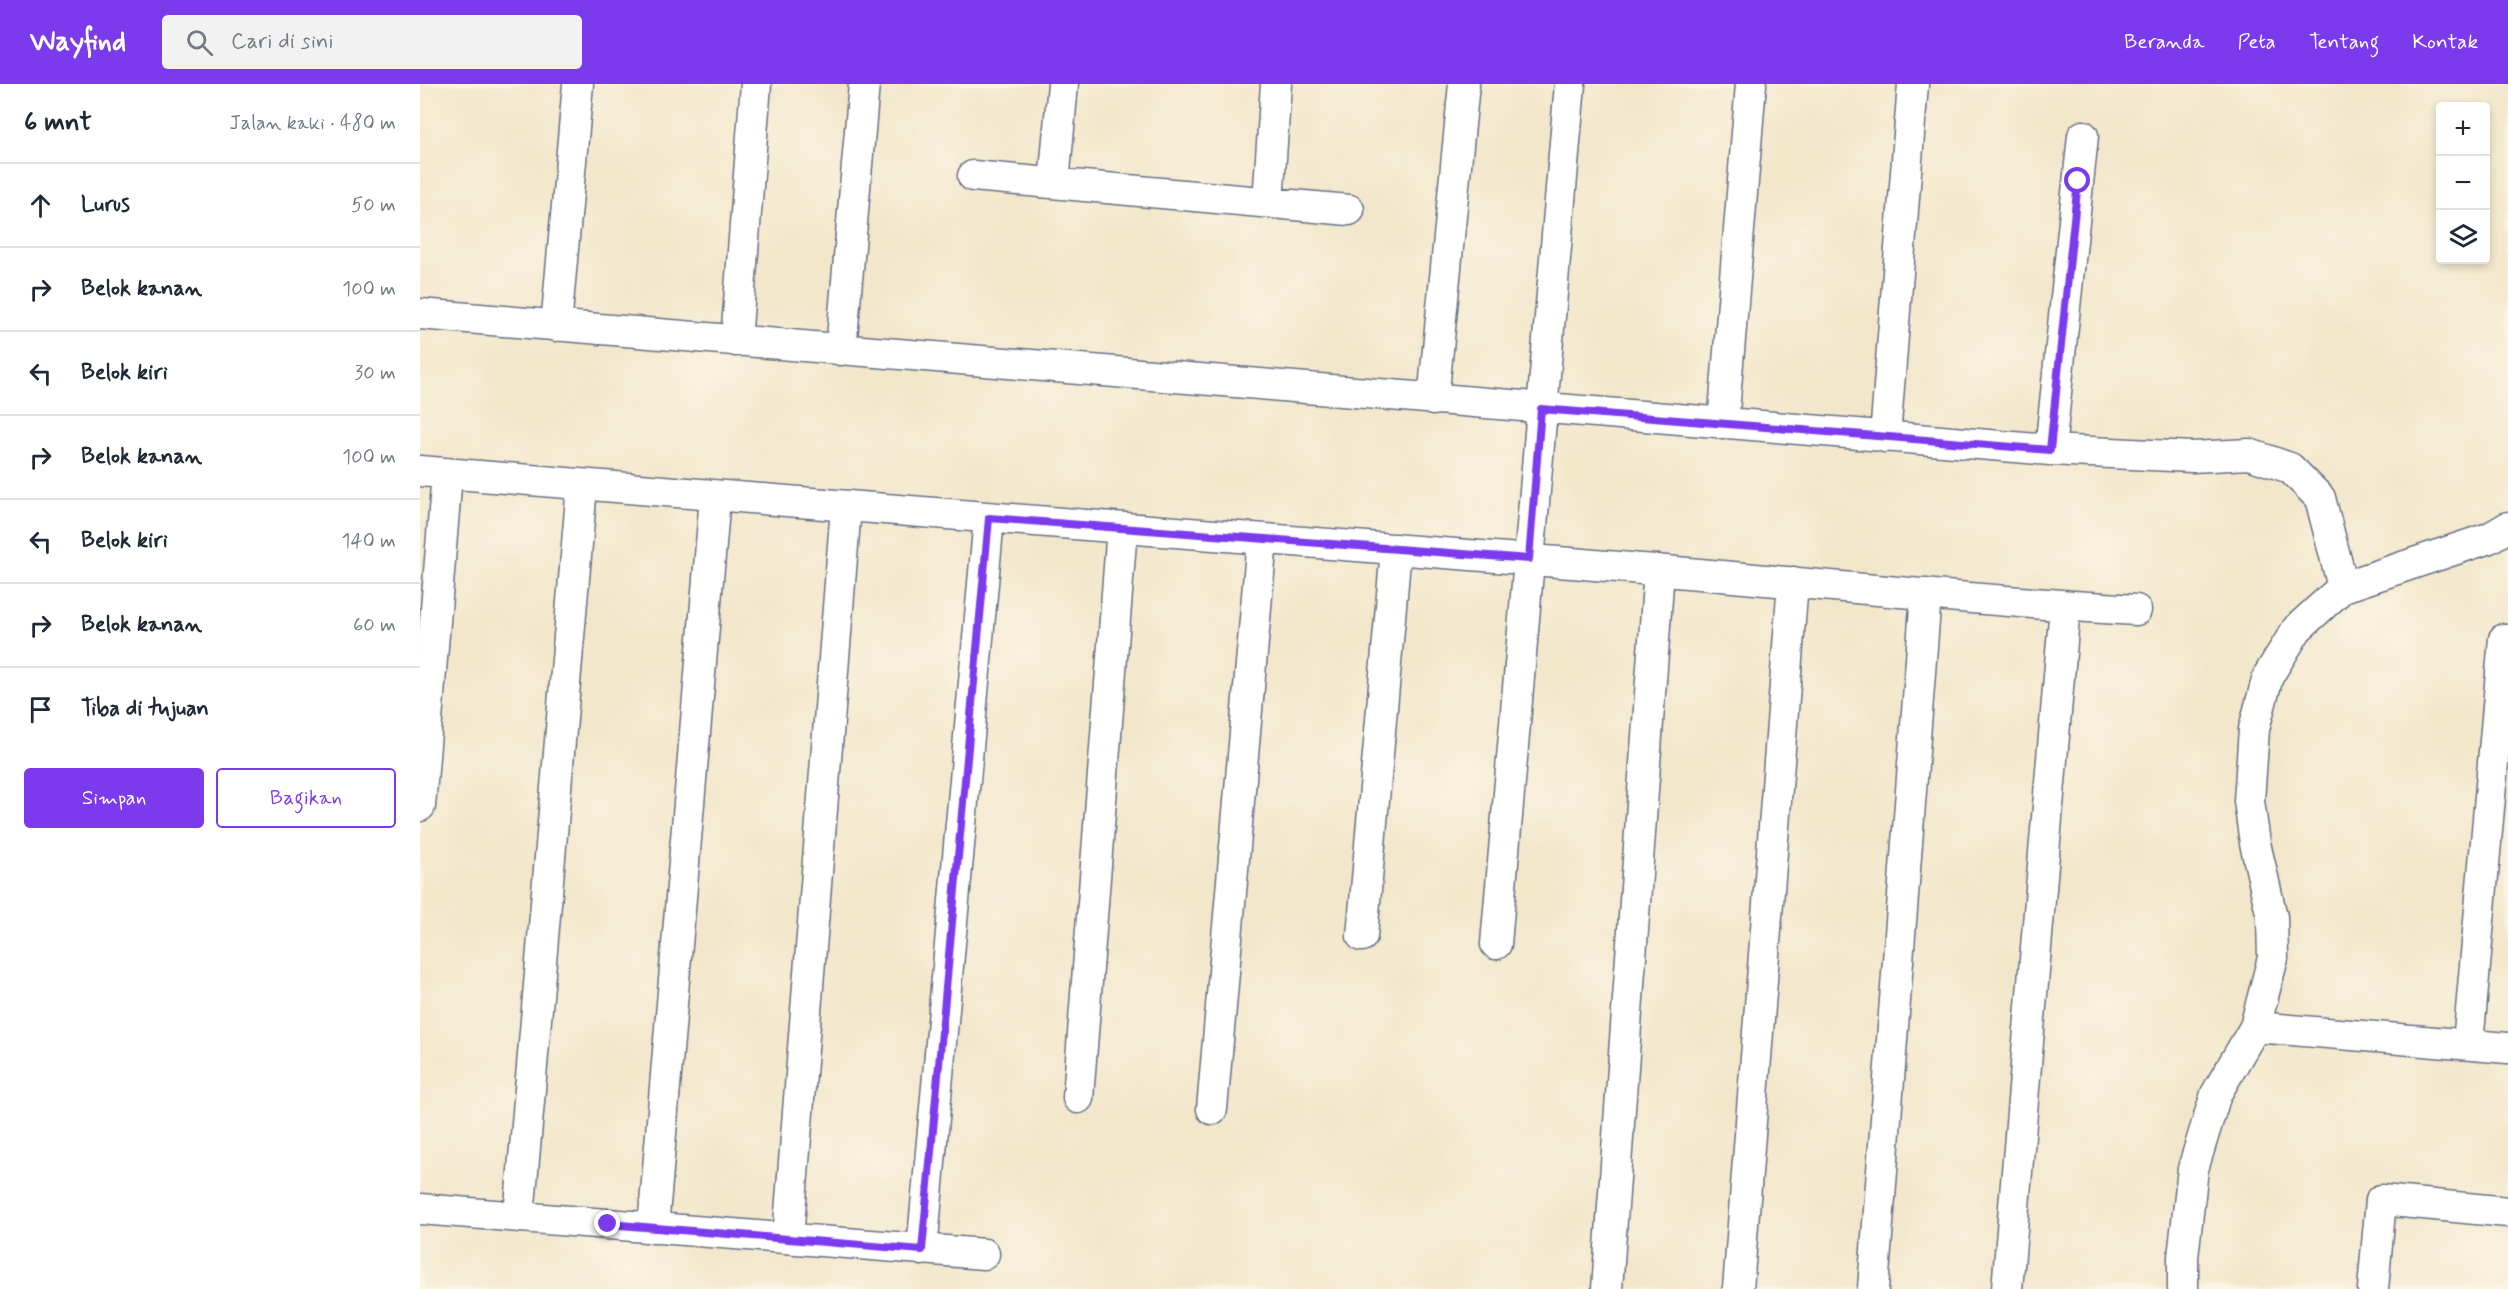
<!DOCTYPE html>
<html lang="id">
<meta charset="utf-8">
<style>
body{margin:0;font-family:Mynerve,sans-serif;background:#f2f2f3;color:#1f2937}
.controls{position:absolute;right:18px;top:18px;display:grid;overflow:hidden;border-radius:6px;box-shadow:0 3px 9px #0003}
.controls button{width:54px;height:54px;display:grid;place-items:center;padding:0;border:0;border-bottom:2px solid #e0e1e3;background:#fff;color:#1f2937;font:30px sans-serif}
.stop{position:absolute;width:18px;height:18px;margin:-14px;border:4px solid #7c3aed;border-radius:50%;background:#fff}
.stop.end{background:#7c3aed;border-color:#fff;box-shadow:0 2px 6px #0008}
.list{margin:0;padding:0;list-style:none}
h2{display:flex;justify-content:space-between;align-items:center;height:78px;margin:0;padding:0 24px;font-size:26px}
h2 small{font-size:20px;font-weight:400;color:#747a83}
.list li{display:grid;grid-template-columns:39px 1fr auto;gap:18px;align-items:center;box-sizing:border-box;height:84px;padding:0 24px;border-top:2px solid #e0e1e3}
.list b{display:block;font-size:22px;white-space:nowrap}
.list em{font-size:20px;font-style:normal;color:#747a83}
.actions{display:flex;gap:12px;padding:18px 24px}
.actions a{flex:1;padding:14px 0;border:2px solid #7c3aed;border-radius:6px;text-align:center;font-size:21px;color:#7c3aed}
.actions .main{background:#7c3aed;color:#fff}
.icon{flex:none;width:33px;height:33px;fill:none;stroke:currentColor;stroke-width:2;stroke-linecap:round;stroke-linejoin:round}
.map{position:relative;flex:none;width:2088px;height:1205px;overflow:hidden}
header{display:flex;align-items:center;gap:36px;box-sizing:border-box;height:84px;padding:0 30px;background:#7c3aed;color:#fff}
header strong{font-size:28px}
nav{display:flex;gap:33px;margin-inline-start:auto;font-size:21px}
.search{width:420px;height:54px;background:#f2f2f3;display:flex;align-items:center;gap:15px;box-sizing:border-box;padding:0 21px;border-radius:6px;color:#747a83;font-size:22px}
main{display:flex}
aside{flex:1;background:#fff}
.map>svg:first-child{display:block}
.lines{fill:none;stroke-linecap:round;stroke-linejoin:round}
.minor-casing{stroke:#666f84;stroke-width:33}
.minor{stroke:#fff;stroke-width:30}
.route{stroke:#7c3aed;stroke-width:8}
</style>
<header>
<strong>Wayfind</strong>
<div class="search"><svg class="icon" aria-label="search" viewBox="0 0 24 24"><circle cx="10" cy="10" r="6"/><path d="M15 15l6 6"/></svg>Cari di sini</div>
<nav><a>Beranda</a><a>Peta</a><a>Tentang</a><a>Kontak</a></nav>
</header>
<main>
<aside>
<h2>6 mnt<small>Jalan kaki · 480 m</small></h2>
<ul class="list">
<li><svg class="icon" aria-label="ahead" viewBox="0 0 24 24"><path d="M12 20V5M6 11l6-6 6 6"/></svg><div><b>Lurus</b></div><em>50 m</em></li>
<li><svg class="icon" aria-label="right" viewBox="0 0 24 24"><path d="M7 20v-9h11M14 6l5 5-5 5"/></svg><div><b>Belok kanan</b></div><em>100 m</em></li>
<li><svg class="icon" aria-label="left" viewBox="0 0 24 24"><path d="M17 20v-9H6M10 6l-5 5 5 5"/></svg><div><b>Belok kiri</b></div><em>30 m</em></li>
<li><svg class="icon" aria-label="right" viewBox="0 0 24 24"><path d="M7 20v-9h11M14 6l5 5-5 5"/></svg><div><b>Belok kanan</b></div><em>100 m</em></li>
<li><svg class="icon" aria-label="left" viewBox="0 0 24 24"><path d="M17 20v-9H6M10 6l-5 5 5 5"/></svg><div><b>Belok kiri</b></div><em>140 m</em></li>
<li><svg class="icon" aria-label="right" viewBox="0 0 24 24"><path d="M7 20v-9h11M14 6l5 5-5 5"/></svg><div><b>Belok kanan</b></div><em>60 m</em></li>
<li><svg class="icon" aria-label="arrive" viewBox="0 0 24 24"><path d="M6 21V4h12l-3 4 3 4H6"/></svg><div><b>Tiba di tujuan</b></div></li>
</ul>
<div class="actions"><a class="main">Simpan</a><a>Bagikan</a></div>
</aside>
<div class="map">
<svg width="2088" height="1205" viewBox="0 0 2088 1205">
<rect width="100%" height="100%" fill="#fcf5e5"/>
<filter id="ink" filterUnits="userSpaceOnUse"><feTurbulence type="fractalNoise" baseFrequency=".0167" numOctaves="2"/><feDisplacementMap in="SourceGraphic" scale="12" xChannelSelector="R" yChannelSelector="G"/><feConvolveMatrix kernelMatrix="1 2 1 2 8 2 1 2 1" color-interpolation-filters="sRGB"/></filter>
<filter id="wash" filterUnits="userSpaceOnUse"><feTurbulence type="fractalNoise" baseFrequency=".008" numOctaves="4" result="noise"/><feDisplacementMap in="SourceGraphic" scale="24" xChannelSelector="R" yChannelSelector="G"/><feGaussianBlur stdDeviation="1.35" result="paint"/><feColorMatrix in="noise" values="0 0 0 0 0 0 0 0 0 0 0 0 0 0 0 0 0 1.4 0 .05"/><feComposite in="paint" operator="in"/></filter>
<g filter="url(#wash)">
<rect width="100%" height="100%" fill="#f2e7cb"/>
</g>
<g filter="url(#ink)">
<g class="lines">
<!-- minor casing -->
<g class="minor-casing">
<path id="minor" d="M553 92 929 126
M634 99 643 0
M848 118 856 0
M0 230 1630 366 1772 373 1829 370 1870 384 1900 414 1923 503 1877 545 1848 592 1834 645 1829 717 1835 759 1852 833 1853 874 1835 943 1796 1010 1773 1085 1763 1173V1205
M136 242 158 0
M316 257 336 0
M421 266 444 0
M1013 316 1044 0
M1303 340 1331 0
M1465 353 1493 0
M1630 366 1663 52
M0 387C379 420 759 447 1138 478 1331 493 1523 515 1716 526
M1923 503 2069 454 2088 443
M0 722 27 390
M942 852 976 465
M1076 860 1150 0
M1835 943 2088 964
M2048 960 2084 555H2088
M658 1014 702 444
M792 1025 842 455
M0 1125 564 1170
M99 1133 162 402
M233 1144 295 413
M368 1154 426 423
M502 1166 569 434
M1187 1205 1239 486
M1318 1205 1373 498
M1453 1205 1506 510
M1587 1205 1645 522
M1953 1205 1961 1116 2088 1128"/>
</g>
<!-- minor -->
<use href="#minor" class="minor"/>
</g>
</g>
<g class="lines" filter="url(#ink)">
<!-- route -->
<path class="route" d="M188 1140 502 1166 569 434 1109 475 1121 325 1630 366 1658 97"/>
</g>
</svg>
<div class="controls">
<button>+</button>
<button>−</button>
<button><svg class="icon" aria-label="layers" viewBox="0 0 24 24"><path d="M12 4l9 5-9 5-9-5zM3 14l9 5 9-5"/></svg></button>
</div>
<div class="stop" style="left:1658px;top:97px"></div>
<div class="stop end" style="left:188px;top:1140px"></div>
</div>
</main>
